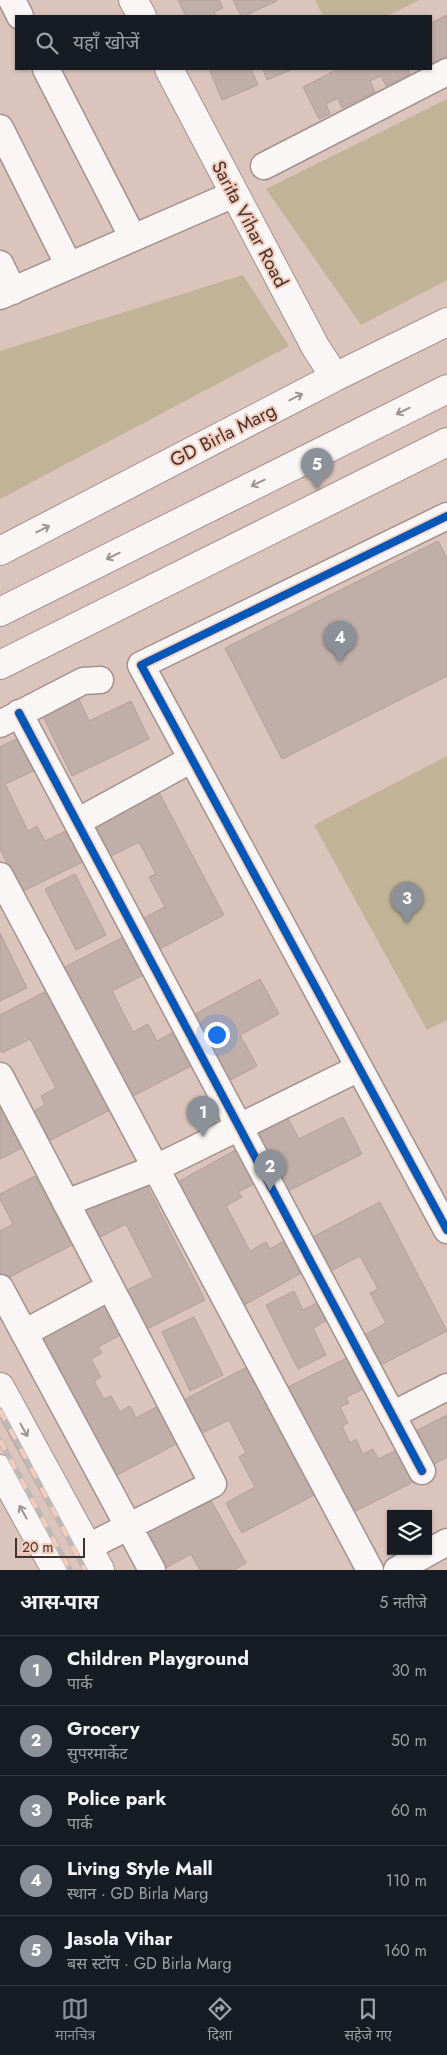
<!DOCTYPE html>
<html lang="hi">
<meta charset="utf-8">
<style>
body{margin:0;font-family:Jost,"Noto Sans Devanagari",sans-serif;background:#242831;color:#f1f3f6}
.controls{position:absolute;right:15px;bottom:15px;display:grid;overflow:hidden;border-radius:0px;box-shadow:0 1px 4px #0004}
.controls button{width:45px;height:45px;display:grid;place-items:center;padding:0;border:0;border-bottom:1px solid #363941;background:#171b24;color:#f1f3f6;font:25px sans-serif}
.scale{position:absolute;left:15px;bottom:12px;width:70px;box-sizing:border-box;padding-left:5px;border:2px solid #42322d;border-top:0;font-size:14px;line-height:18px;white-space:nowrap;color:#42322d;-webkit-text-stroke:4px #f4cbbc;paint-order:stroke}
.you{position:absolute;left:216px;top:1034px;width:18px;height:18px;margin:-12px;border:4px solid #fff;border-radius:50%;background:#1a73e8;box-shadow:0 0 0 8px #1a73e833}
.badge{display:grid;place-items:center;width:32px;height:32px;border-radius:50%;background:#8c9099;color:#fff;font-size:16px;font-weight:700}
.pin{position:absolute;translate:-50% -41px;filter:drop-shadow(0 1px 2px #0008)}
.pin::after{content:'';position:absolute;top:26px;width:18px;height:15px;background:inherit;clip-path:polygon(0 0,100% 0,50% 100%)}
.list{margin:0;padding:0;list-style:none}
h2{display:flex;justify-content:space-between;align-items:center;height:65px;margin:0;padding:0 20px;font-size:21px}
h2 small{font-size:16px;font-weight:400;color:#9ea1a6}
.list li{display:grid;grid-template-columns:32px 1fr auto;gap:15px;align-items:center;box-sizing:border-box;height:70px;padding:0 20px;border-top:1px solid #363941}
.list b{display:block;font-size:19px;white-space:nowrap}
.list p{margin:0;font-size:16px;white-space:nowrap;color:#9ea1a6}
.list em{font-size:16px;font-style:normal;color:#9ea1a6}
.icon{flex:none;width:28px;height:28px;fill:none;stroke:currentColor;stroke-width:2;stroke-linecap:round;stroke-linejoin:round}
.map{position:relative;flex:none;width:447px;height:1570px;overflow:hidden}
.search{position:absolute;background:#171b24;box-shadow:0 1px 4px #0004;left:15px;right:15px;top:15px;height:55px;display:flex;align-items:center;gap:12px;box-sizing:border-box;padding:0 18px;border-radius:0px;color:#9ea1a6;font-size:19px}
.sheet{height:415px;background:#171b24}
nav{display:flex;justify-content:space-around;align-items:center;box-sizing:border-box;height:70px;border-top:1px solid #363941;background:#171b24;font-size:14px;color:#9ea1a6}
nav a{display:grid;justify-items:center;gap:2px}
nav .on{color:#8c9099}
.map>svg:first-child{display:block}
.green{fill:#c0b397}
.building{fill:#c0aea8;stroke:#b1a09a}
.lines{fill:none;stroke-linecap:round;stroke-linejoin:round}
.street-casing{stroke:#a3928c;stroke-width:29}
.secondary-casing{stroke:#a3928c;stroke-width:30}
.street{stroke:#f9f6f5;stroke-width:26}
.secondary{stroke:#f9f6f5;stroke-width:28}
.rail-casing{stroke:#beb8b6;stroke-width:5.5}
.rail{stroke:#f4cbbc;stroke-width:4;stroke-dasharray:11;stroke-linecap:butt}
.cycleway-casing{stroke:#f4cbbc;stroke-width:11}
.cycleway{stroke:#0057b8;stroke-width:8}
.oneway{stroke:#9e9491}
.labels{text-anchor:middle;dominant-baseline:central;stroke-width:4;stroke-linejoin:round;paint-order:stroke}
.street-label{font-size:19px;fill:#42322d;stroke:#f4cbbc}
</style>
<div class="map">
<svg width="447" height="1570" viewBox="0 0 447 1570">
<rect width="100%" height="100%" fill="#dac4bc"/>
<!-- green -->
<path class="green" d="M315 0H419L387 16H323Z
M447 99V280L361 325 266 189Z
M243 275 289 346 0 499V351Z
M447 756V1020L427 1030 314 825Z"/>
<!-- building -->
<path class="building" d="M178 0H219L223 8 214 12 216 16H186Z
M233 0H277V1L244 16H241Z
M447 15V56L431 64V23Z
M209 69H251L258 85 222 100Z
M263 69H293L267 80Z
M338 69H408L410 74 386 86 381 76 370 81 375 92 342 108 338 98 326 104 330 114 319 119 303 87Z
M438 541 447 558V676L282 759 225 648Z
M76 693 89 721 131 701 149 739 72 776 40 710Z
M26 734 42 767 5 784 28 831 37 826 45 841 72 828 87 860 21 892 0 849V747Z
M156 787 224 915 152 953 136 922 165 907 149 877 156 874 139 842 103 860 84 825Z
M75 874 106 935 76 950 45 889Z
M0 933 27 988 0 1001Z
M127 935 147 973 112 991 133 1032 148 1024 157 1041 177 1030 195 1064 131 1097 63 968Z
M260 979 279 1014 240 1035 257 1066 221 1085 186 1019Z
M50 989 112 1109 47 1142 32 1112 45 1105 41 1096 56 1088 30 1039 2 1053 0 1050V1015Z
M0 1097 26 1146 0 1159Z
M285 1113 299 1139 343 1117 362 1154 286 1192 254 1129Z
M239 1148 258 1182 238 1192 242 1197 226 1206 250 1251 266 1242 270 1249 289 1238 307 1270 244 1305 176 1183Z
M35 1176 72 1245 0 1282V1231L13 1224 0 1199V1194Z
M142 1176 205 1300 141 1332 121 1293 153 1277 126 1224 94 1240 78 1208Z
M380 1202 447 1331 373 1369 357 1339 386 1323 370 1293 378 1289 360 1256 323 1275 305 1241Z
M294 1291 303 1310 317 1303 326 1321 313 1328 326 1355 298 1369 266 1305Z
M103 1299 122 1334 98 1347 102 1353 91 1359 101 1377 94 1381 104 1399 111 1396 120 1412 130 1406 136 1418 160 1405 180 1442 106 1481 29 1338Z
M194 1317 223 1375 190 1391 162 1332Z
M351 1356 367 1387 346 1397 349 1403 340 1407 348 1423 342 1426 350 1443 356 1439 363 1454 373 1449 378 1459 399 1449 415 1481 350 1514 286 1388Z
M249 1366 316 1494 242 1533 226 1503 255 1487 239 1457 246 1453 229 1420 192 1438 174 1405Z
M447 1415V1457L426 1469 408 1435Z
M209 1497 246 1563 234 1570H200L191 1554 162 1570 137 1537Z"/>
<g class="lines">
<!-- street casing -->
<g class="street-casing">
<path id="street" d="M12 0 20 16
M46 69 133 238
M0 128 69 266
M264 166 447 72
M0 264 13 291
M0 296 234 194
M447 516 141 665 447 1230
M19 713 422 1471
M0 724 83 681 100 680
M77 822 192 759
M0 876 370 1570
M0 1076 213 1484 88 1547
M66 1203 156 1168 359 1068
M0 1288 152 1570
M24 1333 110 1287
M392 1415 447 1387
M397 1570 447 1542"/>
</g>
<!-- secondary casing -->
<g class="secondary-casing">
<path id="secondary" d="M133 0 142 16
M169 69 316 348 335 377
M0 551 335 377 447 322
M0 612 447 389
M0 665 447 442
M0 1387 100 1570
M0 1469 56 1570"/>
</g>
<!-- street -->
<use href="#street" class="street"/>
<!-- secondary -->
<use href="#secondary" class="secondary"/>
<!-- rail casing -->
<g class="rail-casing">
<path id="rail" d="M0 1410 85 1570
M0 1440 70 1570"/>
</g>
<!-- rail -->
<use href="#rail" class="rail"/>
<!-- cycleway casing -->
<g class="cycleway-casing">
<path id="cycleway" d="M447 516 141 665 447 1230
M19 713 422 1471"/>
</g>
<!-- cycleway -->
<use href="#cycleway" class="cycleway"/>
</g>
<!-- one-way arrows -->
<defs><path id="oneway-shaft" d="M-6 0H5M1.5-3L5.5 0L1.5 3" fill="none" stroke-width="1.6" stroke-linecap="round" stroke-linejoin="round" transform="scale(1.25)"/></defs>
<g class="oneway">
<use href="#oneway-shaft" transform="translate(296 397) rotate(-27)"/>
<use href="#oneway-shaft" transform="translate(403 411) rotate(154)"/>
<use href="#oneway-shaft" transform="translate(258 483) rotate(154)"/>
<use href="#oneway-shaft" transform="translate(43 529) rotate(-27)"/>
<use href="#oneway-shaft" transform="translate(113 556) rotate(154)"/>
<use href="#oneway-shaft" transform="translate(24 1430) rotate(61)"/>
<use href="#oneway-shaft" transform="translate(23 1512) rotate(-119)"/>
</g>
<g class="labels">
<!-- street labels -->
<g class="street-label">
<text transform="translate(250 224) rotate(62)">Sarita Vihar Road</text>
<text transform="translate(223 435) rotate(-27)">GD Birla Marg</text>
</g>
</g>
</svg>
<div class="controls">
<button><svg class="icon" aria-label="layers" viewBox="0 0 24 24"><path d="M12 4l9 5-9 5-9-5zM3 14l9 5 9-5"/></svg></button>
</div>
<div class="scale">20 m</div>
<div class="you"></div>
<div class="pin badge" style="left:203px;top:1137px">1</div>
<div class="pin badge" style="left:270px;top:1191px">2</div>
<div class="pin badge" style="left:407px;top:923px">3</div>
<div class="pin badge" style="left:340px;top:662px">4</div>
<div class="pin badge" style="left:317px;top:489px">5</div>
<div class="search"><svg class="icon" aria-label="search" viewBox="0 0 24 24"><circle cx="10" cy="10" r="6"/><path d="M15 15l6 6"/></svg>यहाँ खोजें</div>
</div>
<section class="sheet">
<h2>आस-पास<small>5 नतीजे</small></h2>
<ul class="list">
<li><span class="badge">1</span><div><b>Children Playground</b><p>पार्क</p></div><em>30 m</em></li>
<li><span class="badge">2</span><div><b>Grocery</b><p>सुपरमार्केट</p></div><em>50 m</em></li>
<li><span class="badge">3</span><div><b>Police park</b><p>पार्क</p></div><em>60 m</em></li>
<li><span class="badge">4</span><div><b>Living Style Mall</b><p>स्थान · GD Birla Marg</p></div><em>110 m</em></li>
<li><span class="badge">5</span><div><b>Jasola Vihar</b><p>बस स्टॉप · GD Birla Marg</p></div><em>160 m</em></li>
</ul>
</section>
<nav>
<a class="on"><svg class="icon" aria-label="map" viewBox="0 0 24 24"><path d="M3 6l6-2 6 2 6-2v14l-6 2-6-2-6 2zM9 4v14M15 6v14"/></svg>मानचित्र</a>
<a><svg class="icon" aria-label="directions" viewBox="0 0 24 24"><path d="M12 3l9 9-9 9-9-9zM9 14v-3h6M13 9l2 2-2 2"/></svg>दिशा</a>
<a><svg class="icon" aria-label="saved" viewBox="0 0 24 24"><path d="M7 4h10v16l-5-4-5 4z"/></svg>सहेजे गए</a>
</nav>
